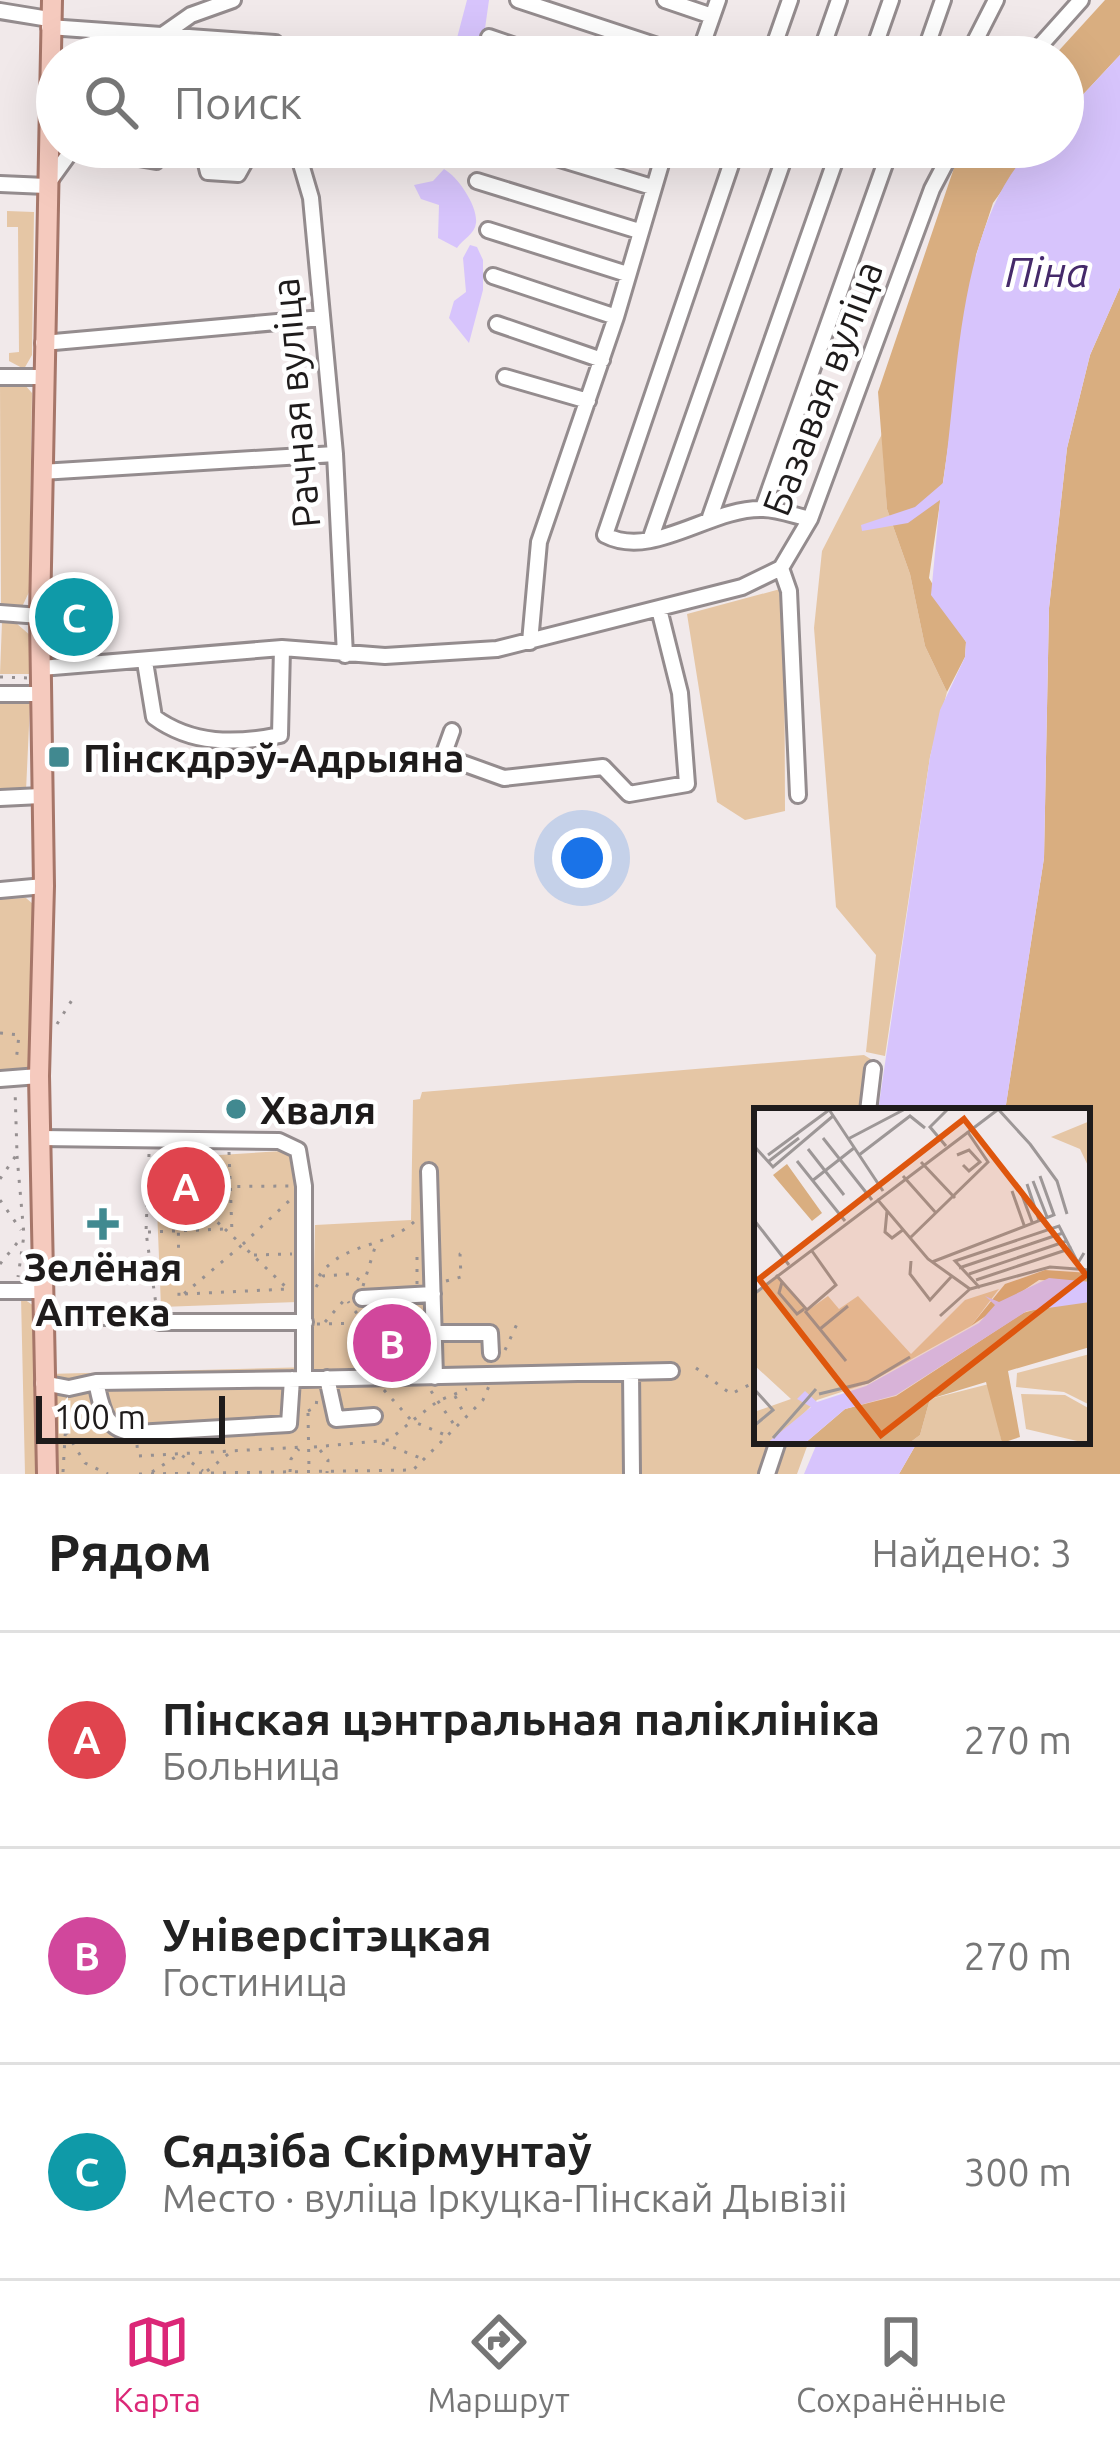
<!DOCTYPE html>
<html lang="ru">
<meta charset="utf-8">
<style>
body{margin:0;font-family:Ubuntu,sans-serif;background:#f2f2f2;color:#222}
.scale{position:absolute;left:36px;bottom:30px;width:189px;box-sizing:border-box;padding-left:12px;border:6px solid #1e1b1b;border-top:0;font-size:33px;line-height:42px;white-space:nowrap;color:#1e1b1b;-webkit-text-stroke:9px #fff;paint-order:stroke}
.you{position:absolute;left:582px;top:858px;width:42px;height:42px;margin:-30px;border:9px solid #fff;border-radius:50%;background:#1a73e8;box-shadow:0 0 0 18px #1a73e833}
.badge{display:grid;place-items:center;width:78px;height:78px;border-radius:50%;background:#db2777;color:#fff;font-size:39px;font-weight:700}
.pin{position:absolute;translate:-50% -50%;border:6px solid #fff;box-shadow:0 3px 12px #0006}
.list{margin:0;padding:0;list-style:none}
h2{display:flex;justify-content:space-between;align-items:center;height:156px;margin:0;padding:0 48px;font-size:51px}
h2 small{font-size:39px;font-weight:400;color:#767676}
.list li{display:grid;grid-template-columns:78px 1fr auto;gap:36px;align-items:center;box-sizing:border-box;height:216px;padding:0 48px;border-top:3px solid #e0e0e0}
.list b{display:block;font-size:45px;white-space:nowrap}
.list p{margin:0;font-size:39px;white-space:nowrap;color:#767676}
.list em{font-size:39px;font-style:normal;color:#767676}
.icon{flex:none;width:66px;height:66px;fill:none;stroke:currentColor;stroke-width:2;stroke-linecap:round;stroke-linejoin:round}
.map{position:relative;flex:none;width:1120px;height:1474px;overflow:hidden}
.search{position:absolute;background:#fff;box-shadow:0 12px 48px #0002;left:36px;right:36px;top:36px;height:132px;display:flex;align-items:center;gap:30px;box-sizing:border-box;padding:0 42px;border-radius:66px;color:#767676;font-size:45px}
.sheet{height:804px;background:#fff}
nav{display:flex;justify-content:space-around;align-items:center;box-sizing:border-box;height:168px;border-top:3px solid #e0e0e0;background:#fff;font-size:33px;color:#767676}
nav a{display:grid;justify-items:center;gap:6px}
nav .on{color:#db2777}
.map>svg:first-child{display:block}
.green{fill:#e5c6a5}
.forest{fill:#d9ae80}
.water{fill:#d7c4fc}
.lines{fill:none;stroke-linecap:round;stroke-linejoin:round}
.minor-casing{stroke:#948c8e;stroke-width:20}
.major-casing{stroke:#a67669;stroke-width:24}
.path{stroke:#969091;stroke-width:3;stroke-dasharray:3 9;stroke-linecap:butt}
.minor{stroke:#fff;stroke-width:14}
.major{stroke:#f5cabe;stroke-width:18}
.poi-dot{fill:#418990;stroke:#fff;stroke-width:4.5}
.labels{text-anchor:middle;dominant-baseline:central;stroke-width:9;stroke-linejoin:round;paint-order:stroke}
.street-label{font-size:39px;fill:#1e1b1b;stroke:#fff}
.poi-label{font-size:39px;font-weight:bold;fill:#1e1b1b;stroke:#fff;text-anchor:start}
.water-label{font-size:42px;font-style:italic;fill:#452a6a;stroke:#fff}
.inset-road{fill:none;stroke:#9d9797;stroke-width:3}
.view{fill:#de560d;fill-opacity:0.15;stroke:#de560d;stroke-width:6}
.inset-edge{fill:none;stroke:#1e1b1b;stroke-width:6}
</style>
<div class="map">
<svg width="1120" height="1474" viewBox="0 0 1120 1474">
<rect width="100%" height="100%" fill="#f1e9ea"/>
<!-- green -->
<path class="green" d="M7 211 34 212 32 355 24 369 9 361V353L19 352 18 227H7Z
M0 384 25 385 32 393 29 592 22 607H1Z
M882 434 887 509 910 574 925 646 947 692 930 757 885 1056 866 1052 876 955 836 907 814 628 822 551Z
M784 588 785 811 745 820 717 802 687 614Z
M2 622 16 623 31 636V674H0Z
M0 699 30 704 26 791H0Z
M26 898 33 904 31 1072 0 1069V899Z
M864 1055 879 1064 874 1111H757V1441H809L797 1474H50L47 1374 312 1367 315 1225 411 1220 413 1100 420 1099 422 1092Z
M298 1150V1302L161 1307 155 1159Z
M21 1297 34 1306 37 1474H25Z"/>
<!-- forest -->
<path class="forest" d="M1105 0H1120V55L1063 116V57H1053Z
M972 147H1033L993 203 976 255 929 578 966 642 965 657 947 692 925 646 910 574 887 509 878 392 955 165Z
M1120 287V1474H899L918 1441H1087V1111H1005L1044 858 1049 608 1067 448 1090 355Z"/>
<!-- water -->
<path class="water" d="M467 0H489L481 57H452Z
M1120 55V287L1090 355 1067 448 1049 608 1044 858 1005 1111H878L930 757 940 710 965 657 966 642 931 595 940 500 908 523 862 531 861 525 915 507 943 483C959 379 956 225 1033 147H1063V116Z
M444 169C458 177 478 206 476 223 475 234 463 239 457 248L438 238 439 205 421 199 414 185 433 181Z
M470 245 477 247 483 260V290L469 343 449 318 454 301 466 292 463 258Z
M818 1441H918L899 1474H804Z"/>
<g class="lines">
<!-- minor casing -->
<g class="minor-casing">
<path id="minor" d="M518 0 691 57
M665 0 712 16
M0 11 49 19
M49 27 275 43 280 57
M161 36 191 15 233 0
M489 37 547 57
M698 57 718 0
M770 57 790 0
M819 57 839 0
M871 57 891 0
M923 57 943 0
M967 57 996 0
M1030 57 1081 0
M202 147 208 172 238 174 253 147
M296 147 311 198 335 454 345 655
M520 147 652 187
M737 147 605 535C653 560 711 507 763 509 778 509 796 516 810 519
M477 181 639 231
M0 184 46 186 74 147 156 161
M488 230 627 274
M493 276 616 317
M497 324 602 360
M43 343 322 318
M0 377H43
M505 377 588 401
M41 472 335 454
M763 508 891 147
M710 517 840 147
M650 540 788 147
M781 568 789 591 798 795
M0 613 40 616
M530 642 539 542 616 317 666 147
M145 662 154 717C192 745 236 744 280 735L282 648
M41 668 282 648 385 656 497 649 742 587 781 568 810 519 932 189 954 147
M0 694H41
M452 731 443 756 504 778 603 767 629 794 687 784 680 693 659 609
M0 798 41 796
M0 890 44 886
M0 1079 39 1076
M868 1111 873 1069
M41 1138 279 1141 298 1150 304 1186V1379L96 1382 69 1388 43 1383
M429 1171 435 1377
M0 1291H43
M362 1298 433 1294
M159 1322H305
M436 1333H490L491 1353
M631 1372 632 1474
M327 1378 336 1419 374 1416
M304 1379 671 1371
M96 1382C102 1408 104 1431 136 1433L289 1424 292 1379
M767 1474 778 1441"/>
</g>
<!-- major casing -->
<g class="major-casing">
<path id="major" d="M47 1474 39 1076 44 886 40 616 52 0"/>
</g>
<!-- path -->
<path class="path" d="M0 677 28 678
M58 748 59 768
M57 1024 72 1000
M0 1033 19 1035 16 1062
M229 1152 232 1233
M149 1154 146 1232 157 1312
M17 1156 24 1235 18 1277
M0 1179 17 1154 15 1089
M0 1200 21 1230
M145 1205 176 1204
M225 1229 242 1245 179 1298 178 1187 290 1186
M148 1232 225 1229 168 1178H151
M254 1255 292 1254
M0 1264 22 1237
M319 1276C345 1240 386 1250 416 1220
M446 1281 461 1277 460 1254 468 1252
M417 1284V1257
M363 1286 376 1244
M316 1287 323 1276 349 1274 363 1282
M185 1294 288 1289 242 1245 291 1199
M355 1311 365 1323 362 1313
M325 1322 346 1298 349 1303
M317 1324 415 1322
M79 1327 148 1323
M505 1350 517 1324
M417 1362V1305
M696 1368 731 1394 757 1381
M431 1391 455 1426
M455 1396 464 1414
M308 1411 316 1407 317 1398
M308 1413 309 1469
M66 1432 85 1463 108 1474
M443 1434 412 1421 438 1401 467 1389
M382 1443 423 1459
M137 1445 138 1456 304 1447
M314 1447 389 1440 412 1421 383 1389
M320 1450 328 1460 327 1473
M207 1471 232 1451
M63 1472 67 1404
M152 1472 180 1454 203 1471
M290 1472 291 1459 299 1449
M139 1474 413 1470 483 1400 489 1386"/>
<!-- minor -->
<use href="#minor" class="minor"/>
<!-- major -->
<use href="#major" class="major"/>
</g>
<!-- markers -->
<g class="poi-dot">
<rect x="47" y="745" width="24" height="24" rx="6"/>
<circle cx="236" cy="1109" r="12"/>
<path d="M97 1206h12v12h12v12h-12v12h-12v-12h-12v-12h12z"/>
</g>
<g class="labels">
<!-- street labels -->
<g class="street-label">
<text transform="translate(822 388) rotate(-69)">Базавая вуліца</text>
<text transform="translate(295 403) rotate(-95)">Рачная вуліца</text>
</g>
<!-- poi labels -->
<g class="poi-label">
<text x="83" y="757">Пінскдрэў-Адрыяна</text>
<text x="260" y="1109">Хваля</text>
<text x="103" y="1266" text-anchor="middle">Зелёная<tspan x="103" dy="45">Аптека</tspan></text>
</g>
<!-- water labels -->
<g class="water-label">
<text x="1047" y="271">Піна</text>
</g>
</g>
<!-- overview -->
<g transform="translate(754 1108)">
<rect width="336" height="336" fill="#f1e9ea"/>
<path d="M336 13V62L326 41 297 29ZM24 167 53 203 74 188 85 201 104 188 157 246 211 192 245 181 217 218 115 275 63 292 20 336H0V304L37 291 0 257V186ZM336 246V297L310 284 262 279 263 265ZM235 276 248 335 154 336 166 327 176 291ZM311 287 336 301V336L272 321 267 286Z" fill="#e5c6a5"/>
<path d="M33 56 68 105 58 113 19 67ZM291 162 336 165V174L285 172 217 218 251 176ZM312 193 336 194V239L254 263 266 329 248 335 232 274 176 291 166 327 154 336H50L91 301 142 288 269 205Z" fill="#d9ae80"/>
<path d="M295 170 336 174V194L273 203 142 287 91 301 50 336H12L57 299 43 291 51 283 63 294 112 278 225 215 241 197 231 188 245 194Z" fill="#d7c4fc"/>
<path class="inset-road" d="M74 0 129 83M244 1 276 36M69 30 118 92M94 31 153 0M276 36 303 73 313 106M0 38 19 59 79 8M192 38 176 19 195 0M54 41 90 87M14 47 75 2M105 47 156 8 171 20M203 47 215 42 226 54 215 63 209 57M15 53 45 30M43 53 91 113M167 54 201 90M149 68 182 105M58 73 100 40M279 73 293 109M273 76 285 112M265 79 278 114M258 83 270 117M123 91 174 151 216 181 296 159 336 162M133 103 131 124 138 130 150 121M0 112 35 157M156 130 234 54 213 23M157 153 156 166 176 192 197 169M178 154 300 107 286 68M205 160 309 125M215 166 313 133M22 167 53 202 82 177 58 143M222 172 318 140M28 174 25 185 43 206 50 201M226 180 201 153 305 118 324 155 330 145M0 186 246 0M51 203 92 253M186 208 216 181M66 221 94 198M0 281 19 302 1 317M65 286 114 274 156 249M19 330 62 281M270 336H316"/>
<path class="view" d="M210 11 332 167 127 327 5 171Z"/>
<rect width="336" height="336" class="inset-edge"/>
</g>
</svg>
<div class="scale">100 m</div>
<div class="you"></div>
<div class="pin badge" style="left:186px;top:1186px;background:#e0444e">A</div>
<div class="pin badge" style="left:392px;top:1343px;background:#d1479c">B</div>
<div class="pin badge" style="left:74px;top:617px;background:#0f9aa8">C</div>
<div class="search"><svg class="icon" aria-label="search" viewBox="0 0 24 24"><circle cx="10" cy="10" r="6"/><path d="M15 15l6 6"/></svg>Поиск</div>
</div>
<section class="sheet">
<h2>Рядом<small>Найдено: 3</small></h2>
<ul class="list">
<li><span class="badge" style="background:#e0444e">A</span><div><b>Пінская цэнтральная паліклініка</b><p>Больница</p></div><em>270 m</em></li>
<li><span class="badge" style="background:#d1479c">B</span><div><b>Універсітэцкая</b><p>Гостиница</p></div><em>270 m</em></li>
<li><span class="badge" style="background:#0f9aa8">C</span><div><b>Сядзіба Скірмунтаў</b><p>Место · вуліца Іркуцка-Пінскай Дывізіі</p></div><em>300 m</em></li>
</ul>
</section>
<nav>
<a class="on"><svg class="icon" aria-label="map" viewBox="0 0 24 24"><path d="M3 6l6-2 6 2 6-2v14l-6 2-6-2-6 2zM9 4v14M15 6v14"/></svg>Карта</a>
<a><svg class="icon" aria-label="directions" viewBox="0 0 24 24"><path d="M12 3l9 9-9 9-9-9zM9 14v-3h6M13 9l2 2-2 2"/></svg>Маршрут</a>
<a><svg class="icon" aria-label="saved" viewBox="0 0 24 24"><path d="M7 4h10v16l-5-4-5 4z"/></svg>Сохранённые</a>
</nav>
